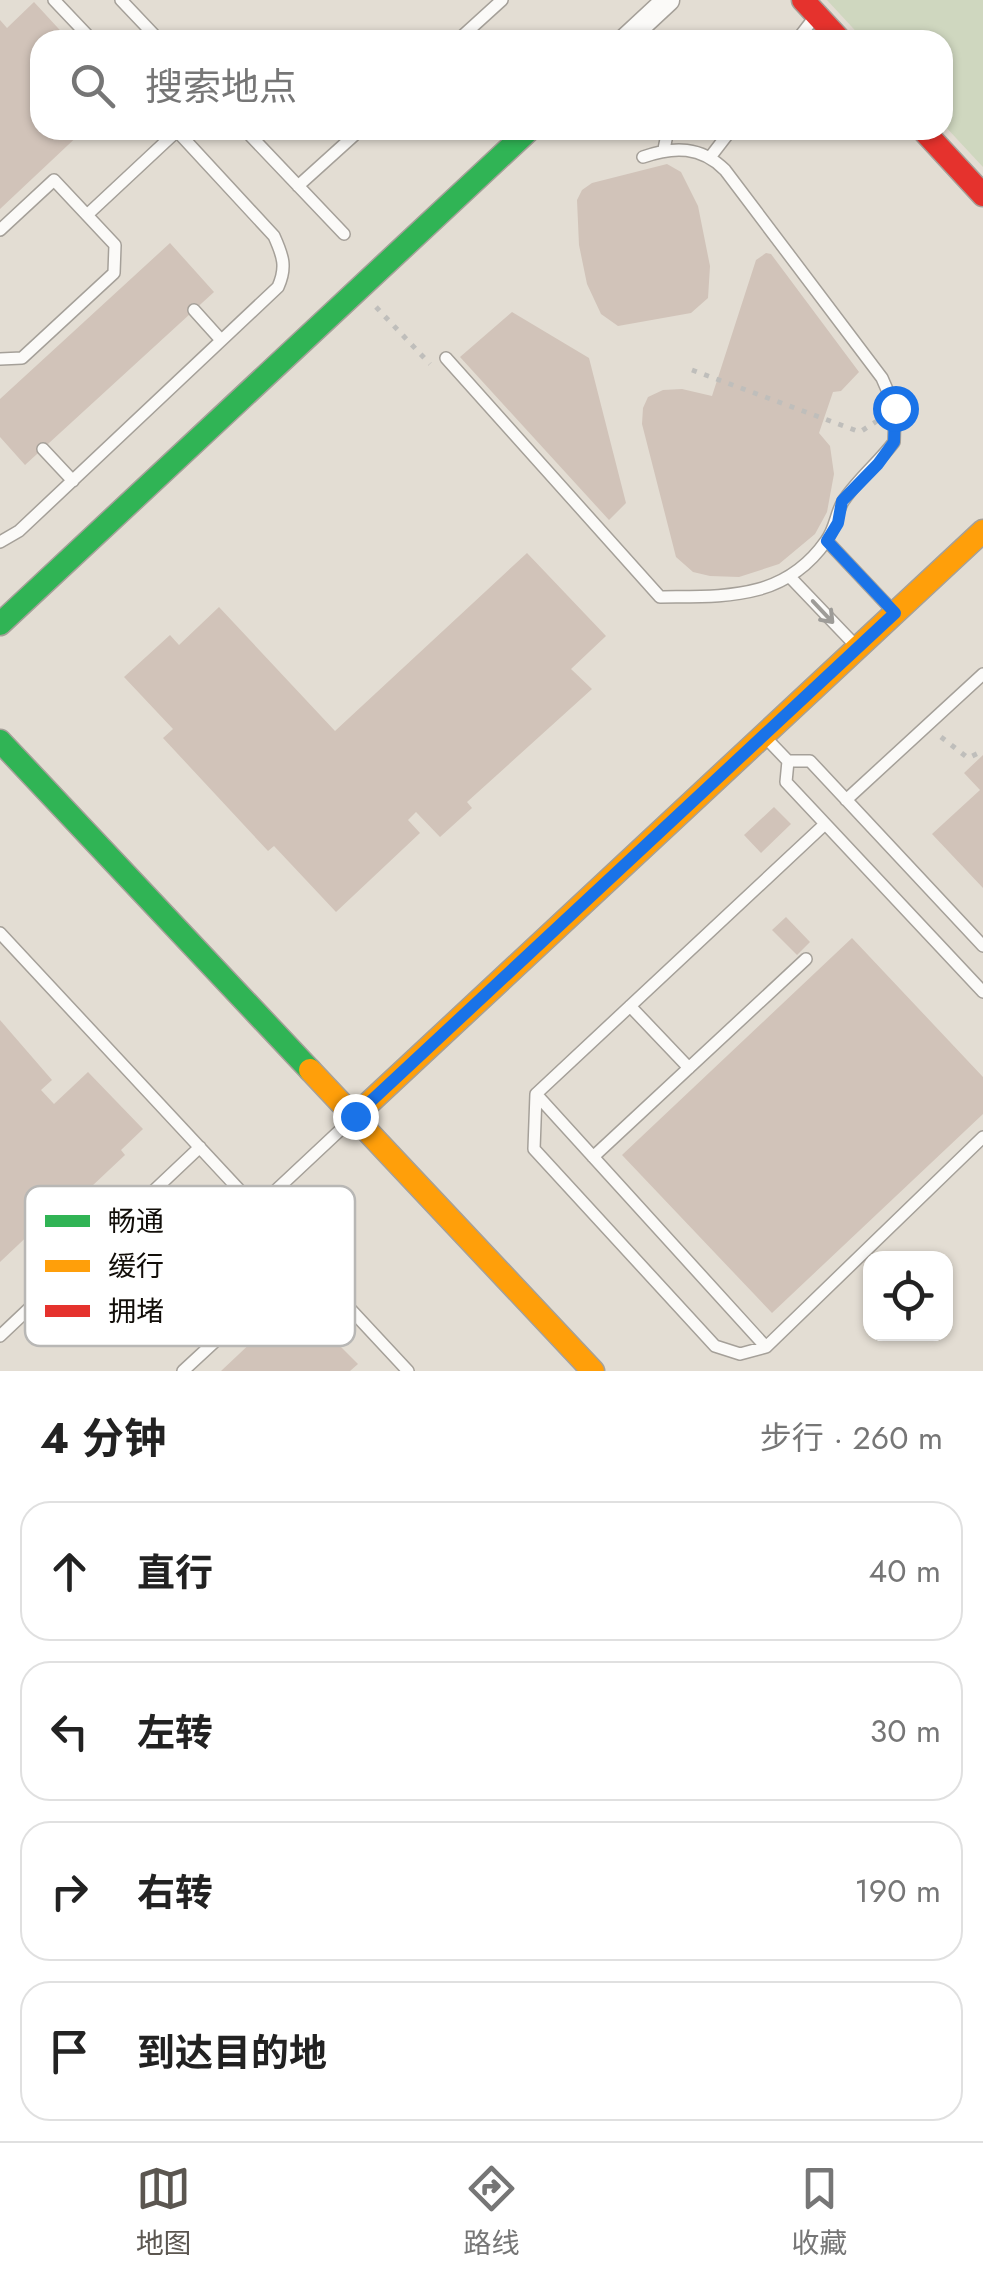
<!DOCTYPE html>
<html lang="zh">
<meta charset="utf-8">
<style>
body{margin:0;font-family:Jost,"Noto Sans SC",sans-serif;background:#f6f6f6;color:#222}
.controls{position:absolute;right:30px;bottom:30px;display:grid;overflow:hidden;border-radius:20px;box-shadow:0 2px 8px #0004}
.controls button{width:90px;height:90px;display:grid;place-items:center;padding:0;border:0;border-bottom:2px solid #e0e0e0;background:#fff;color:#222;font:50px sans-serif}
.stop{position:absolute;width:30px;height:30px;margin:-22px;border:8px solid #1a73e8;border-radius:50%;background:#fff}
.stop.end{background:#1a73e8;border-color:#fff;box-shadow:0 2px 10px #0008}
.list{margin:0;padding:0;list-style:none}
h2{display:flex;justify-content:space-between;align-items:center;height:130px;margin:0;padding:0 40px;font-size:42px}
h2 small{font-size:32px;font-weight:400;color:#767676}
.list li{display:grid;grid-template-columns:65px 1fr auto;gap:30px;align-items:center;box-sizing:border-box;height:140px;margin:0 20px 20px;padding:0 20px;border:2px solid #e0e0e0;border-radius:30px}
.list b{display:block;font-size:38px;white-space:nowrap}
.list em{font-size:32px;font-style:normal;color:#767676}
.icon{flex:none;width:55px;height:55px;fill:none;stroke:currentColor;stroke-width:2;stroke-linecap:round;stroke-linejoin:round}
.map{position:relative;flex:none;width:983px;height:1371px;overflow:hidden}
.search{position:absolute;background:#fff;box-shadow:0 2px 8px #0004;left:30px;right:30px;top:30px;height:110px;display:flex;align-items:center;gap:25px;box-sizing:border-box;padding:0 35px;border-radius:30px;color:#767676;font-size:38px}
.sheet{height:770px;background:#fff}
nav{display:flex;justify-content:space-around;align-items:center;box-sizing:border-box;height:140px;border-top:2px solid #e0e0e0;background:#fff;font-size:28px;color:#767676}
nav a{display:grid;justify-items:center;gap:5px}
nav .on{color:#5b5650}
.map>svg:first-child{display:block}
.green{fill:#cfd7bf}
.building{fill:#d1c3b9}
.lines{fill:none;stroke-linecap:round;stroke-linejoin:round}
.lane-casing{stroke:#a5a099;stroke-width:14}
.street-casing{stroke:#a5a099;stroke-width:25}
.fast-casing{stroke:#a5a099;stroke-width:25}
.slow-casing{stroke:#a5a099;stroke-width:25}
.jam-casing{stroke:#a5a099;stroke-width:25}
.path{stroke:#bfbebb;stroke-width:5;stroke-dasharray:5 8;stroke-linecap:butt}
.lane{stroke:#fbfaf8;stroke-width:11}
.street{stroke:#fbfaf8;stroke-width:22}
.fast{stroke:#30b455;stroke-width:22}
.slow{stroke:#ff9f0a;stroke-width:22}
.jam{stroke:#e5322d;stroke-width:22}
.oneway{stroke:#9e9c98}
.route{stroke:#1a73e8;stroke-width:12}
.key{fill:#fff;stroke:#b8b7b5;stroke-width:2.5}
.key-label{font-size:28px;fill:#120e09}
</style>
<div class="map">
<svg width="983" height="1371" viewBox="0 0 983 1371">
<rect width="100%" height="100%" fill="#e3ddd3"/>
<!-- green -->
<path class="green" d="M827 0H983V167L943 124V40H864Z"/>
<!-- building -->
<path class="building" d="M34 2 69 40H40V130H84L0 209V20L7 28Z
M667 164 681 172 698 206 710 266 708 298 691 313 618 326 601 314 587 284 579 245 577 200 582 190 592 183Z
M170 243 214 292 25 465 0 437V399Z
M766 253 771 254 859 372 841 391 833 392 819 433 830 446 834 474 827 512 815 534 779 564 739 577 710 576 693 572 676 557 642 424 643 408 648 397 663 390 682 389 712 396 756 260Z
M512 312 589 358 626 503 609 520 460 357Z
M527 553 606 636 571 669 592 689 467 802 472 808 440 837 416 812 408 820 420 833 336 912 274 846 268 851 163 738 173 729 124 677 170 635 179 645 219 607 335 731Z
M983 755V888L932 834 980 790 964 773Z
M774 807 791 824 761 853 744 835Z
M786 917 810 942 797 955 772 930Z
M852 938 983 1077V1114L772 1313 622 1155Z
M0 1020 52 1080 41 1090 54 1104 88 1072 143 1129 121 1150 125 1155 41 1234 36 1228 0 1262Z
M300 1306 358 1364 350 1371H221L274 1321 278 1326Z"/>
<g class="lines">
<!-- lane casing -->
<g class="lane-casing">
<path id="lane" d="M54 0 92 40
M121 0 159 40
M458 40 502 0
M797 40 814 18
M245 130 344 234
M664 149 668 130
M711 156 731 130
M298 186 360 130
M87 215 177 131
M0 230 54 180 115 245 114 273 22 358 0 359
M194 310 221 340
M446 358 660 597C724 596 784 601 826 541 836 528 836 511 844 500 858 479 879 462 894 442L895 408 882 378 725 170C701 146 674 146 643 157
M43 449 73 481
M827 541 892 610
M0 542 19 531 278 287C287 267 283 256 274 236L176 130
M789 576 855 645
M764 736 788 761H810L983 946
M788 761 786 782 983 992
M846 800 983 674
M825 824 536 1094 534 1149 715 1346 740 1354 766 1347 983 1137
M0 933 408 1371
M630 1006 689 1068
M536 1094 766 1347
M593 1157 806 959
M257 1208 352 1119
M0 1336 200 1147
M183 1371 304 1259"/>
</g>
<!-- street casing -->
<g class="street-casing">
<path id="street" d="M625 40 668 0"/>
</g>
<!-- fast casing -->
<g class="fast-casing">
<path id="fast" d="M0 624 529 130
M0 741 310 1070"/>
</g>
<!-- slow casing -->
<g class="slow-casing">
<path id="slow" d="M310 1070 593 1371
M355 1116 983 531"/>
</g>
<!-- jam casing -->
<g class="jam-casing">
<path id="jam" d="M803 0 840 40
M923 130 983 195"/>
</g>
<!-- path -->
<path class="path" d="M376 307 430 364
M692 370 860 432 877 421
M941 737 968 758 983 751"/>
<!-- lane -->
<use href="#lane" class="lane"/>
<!-- street -->
<use href="#street" class="street"/>
<!-- fast -->
<use href="#fast" class="fast"/>
<!-- slow -->
<use href="#slow" class="slow"/>
<!-- jam -->
<use href="#jam" class="jam"/>
</g>
<!-- one-way arrows -->
<defs><path id="oneway-shaft" d="M-6 0H5M1.5-3L5.5 0L1.5 3" fill="none" stroke-width="1.6" stroke-linecap="round" stroke-linejoin="round" transform="scale(2.5)"/></defs>
<use class="oneway" href="#oneway-shaft" transform="translate(823 612) rotate(47)"/>
<g class="lines">
<!-- route -->
<path class="route" d="M355 1116 895 613 827 541 838 523 842 501 878 464 894 442 895 408"/>
</g>
<!-- legend -->
<rect x="25" y="1186" width="330" height="160" rx="15" class="key"/>
<rect x="45" y="1215" width="45" height="12" fill="#30b455"/>
<rect x="45" y="1260" width="45" height="12" fill="#ff9f0a"/>
<rect x="45" y="1305" width="45" height="12" fill="#e5322d"/>
<g class="key-label">
<text x="108" y="1231">畅通</text>
<text x="108" y="1276">缓行</text>
<text x="108" y="1321">拥堵</text>
</g>
</svg>
<div class="controls">
<button><svg class="icon" aria-label="locate" viewBox="0 0 24 24"><circle cx="12" cy="12" r="6"/><path d="M12 2v4M12 18v4M2 12h4M18 12h4"/></svg></button>
</div>
<div class="stop" style="left:895px;top:408px"></div>
<div class="stop end" style="left:355px;top:1116px"></div>
<div class="search"><svg class="icon" aria-label="search" viewBox="0 0 24 24"><circle cx="10" cy="10" r="6"/><path d="M15 15l6 6"/></svg>搜索地点</div>
</div>
<section class="sheet">
<h2>4 分钟<small>步行 · 260 m</small></h2>
<ul class="list">
<li><svg class="icon" aria-label="ahead" viewBox="0 0 24 24"><path d="M12 20V5M6 11l6-6 6 6"/></svg><div><b>直行</b></div><em>40 m</em></li>
<li><svg class="icon" aria-label="left" viewBox="0 0 24 24"><path d="M17 20v-9H6M10 6l-5 5 5 5"/></svg><div><b>左转</b></div><em>30 m</em></li>
<li><svg class="icon" aria-label="right" viewBox="0 0 24 24"><path d="M7 20v-9h11M14 6l5 5-5 5"/></svg><div><b>右转</b></div><em>190 m</em></li>
<li><svg class="icon" aria-label="arrive" viewBox="0 0 24 24"><path d="M6 21V4h12l-3 4 3 4H6"/></svg><div><b>到达目的地</b></div></li>
</ul>
</section>
<nav>
<a class="on"><svg class="icon" aria-label="map" viewBox="0 0 24 24"><path d="M3 6l6-2 6 2 6-2v14l-6 2-6-2-6 2zM9 4v14M15 6v14"/></svg>地图</a>
<a><svg class="icon" aria-label="directions" viewBox="0 0 24 24"><path d="M12 3l9 9-9 9-9-9zM9 14v-3h6M13 9l2 2-2 2"/></svg>路线</a>
<a><svg class="icon" aria-label="saved" viewBox="0 0 24 24"><path d="M7 4h10v16l-5-4-5 4z"/></svg>收藏</a>
</nav>
